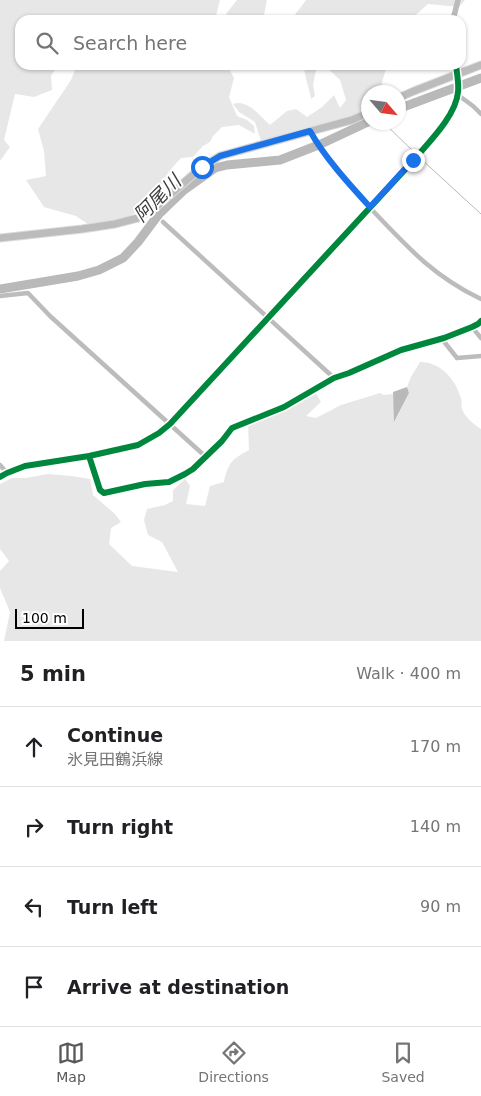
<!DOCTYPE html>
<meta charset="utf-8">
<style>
body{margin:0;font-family:"DejaVu Sans","Noto Sans JP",sans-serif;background:#f6f6f6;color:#202124}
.compass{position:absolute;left:361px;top:85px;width:45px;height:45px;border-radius:50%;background:#fff;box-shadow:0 1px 4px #0004;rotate:118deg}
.scale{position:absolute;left:15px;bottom:12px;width:69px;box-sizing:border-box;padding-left:5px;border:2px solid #000;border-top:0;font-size:14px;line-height:18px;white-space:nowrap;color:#000;-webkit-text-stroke:4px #fff;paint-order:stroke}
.stop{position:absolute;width:15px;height:15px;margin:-11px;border:4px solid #1a73e8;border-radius:50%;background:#fff}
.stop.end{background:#1a73e8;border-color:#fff;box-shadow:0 1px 5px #0008}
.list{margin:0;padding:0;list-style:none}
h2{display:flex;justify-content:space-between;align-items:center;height:65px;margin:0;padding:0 20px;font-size:21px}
h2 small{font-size:16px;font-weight:400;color:#757577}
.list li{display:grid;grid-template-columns:32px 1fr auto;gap:15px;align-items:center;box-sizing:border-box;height:80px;padding:0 20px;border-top:1px solid #e0e0e0}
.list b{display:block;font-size:19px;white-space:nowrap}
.list p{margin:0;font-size:16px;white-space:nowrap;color:#757577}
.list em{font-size:16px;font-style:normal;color:#757577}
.icon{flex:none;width:28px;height:28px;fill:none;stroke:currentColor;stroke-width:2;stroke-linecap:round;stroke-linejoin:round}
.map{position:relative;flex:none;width:481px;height:641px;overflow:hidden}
.search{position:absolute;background:#fff;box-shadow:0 1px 4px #0004;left:15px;right:15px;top:15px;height:55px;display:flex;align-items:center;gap:12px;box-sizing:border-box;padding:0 18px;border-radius:15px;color:#757577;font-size:19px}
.sheet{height:385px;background:#fff}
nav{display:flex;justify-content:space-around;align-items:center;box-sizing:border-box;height:70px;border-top:1px solid #e0e0e0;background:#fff;font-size:14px;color:#757577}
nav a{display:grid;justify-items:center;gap:2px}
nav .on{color:#595959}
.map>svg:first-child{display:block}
.green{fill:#e7e7e7}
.water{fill:#b9b9b9}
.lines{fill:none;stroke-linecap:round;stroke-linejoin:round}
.stream{stroke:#b9b9b9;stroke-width:1}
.river{stroke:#b9b9b9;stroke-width:9}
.primary-casing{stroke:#dbdbdb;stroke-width:9}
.minor{stroke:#bcbcbc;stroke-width:4.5}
.tertiary{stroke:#bcbcbc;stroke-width:5.5}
.primary{stroke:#bcbcbc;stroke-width:7}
.cycleway-casing{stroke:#fff;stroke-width:9}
.cycleway{stroke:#00873e;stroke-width:6}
.route{stroke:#1a73e8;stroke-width:6}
.labels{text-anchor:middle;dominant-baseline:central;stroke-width:4;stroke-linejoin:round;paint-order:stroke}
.water-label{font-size:19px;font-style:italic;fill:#3c3c3c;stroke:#fff}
</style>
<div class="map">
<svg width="481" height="641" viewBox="0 0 481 641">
<rect width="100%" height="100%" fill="#fff"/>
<!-- green -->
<path class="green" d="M0 0H220L215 20H20V65H58L51 76 52 90 34 97 15 94 4 140 10 147 0 161Z
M237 0H267L263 20H227L226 14Z
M306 0H465L459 7 428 4 410 20H296L294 16Z
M77 65H227L234 78 229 97 237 116 247 120 254 126 255 134 239 125 222 127 213 136 210 142 203 146 193 157 181 158C169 171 160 180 160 198L128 217 91 226 76 216 44 207 26 180 46 176 44 151 38 129 71 80Z
M304 65H315L316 70 313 85 315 96 311 99C310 90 303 72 304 65Z
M324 65H387L381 86 385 89 384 92H368V110C335 125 297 132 261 141L255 122 239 112 233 104C248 99 260 116 270 125L287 111 296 109 307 117 322 107 334 95 340 108 346 100 340 80Z
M420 362C441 362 455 379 461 398 462 402 461 406 462 409 465 417 474 425 481 429V641H4L10 612 0 588V571L9 561 0 549V484L12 478H26L48 474 71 476 90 479 93 495 115 514 121 522 111 528 109 544 132 566 178 572 162 542 148 535 144 520 147 509 165 505 173 501V490L185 479 190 486 186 504 205 506 210 486 224 482C228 463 232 459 249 450L248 423 281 412 315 392 321 402 306 416 316 418 341 405 380 393 384 395 393 394 395 421 409 393 407 387 411 377Z"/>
<!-- water -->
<path class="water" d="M407 387 409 393 394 422 393 392Z"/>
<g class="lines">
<!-- stream -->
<path class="stream" d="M383 122 414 152
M420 158 481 214"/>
<!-- river -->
<path class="river" d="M398 109 481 78
M0 289 78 276 99 270 123 258 138 242 159 214 184 190 215 168 227 165 280 160 321 144 368 122"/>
<!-- primary casing -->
<g class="primary-casing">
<path id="primary" d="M398 98 414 91 481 65
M0 238 82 229 115 224 138 218 157 206 202 167 220 156 289 137 352 120 368 113"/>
</g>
<!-- minor -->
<path class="minor" d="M458 95 473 106 481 114
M310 131C316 143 324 152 332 162 346 180 359 196 374 212 409 249 435 277 481 299
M163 222 334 378
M0 296 28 293 50 316 206 457
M472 327 481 338
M442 339 457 358 481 356
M89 456 100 490 104 493 145 484 169 482 185 474 193 469 222 441 232 428 284 407 334 378 349 373 401 350 444 338 472 327 478 324 481 321
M0 465 7 473"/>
<!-- tertiary -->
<path class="tertiary" d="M453 20 458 0
M0 477 7 473 25 466 89 456 138 445 159 433 170 424 413 161C428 143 456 116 458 92 459 84 457 74 456 65"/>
<!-- primary -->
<use href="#primary" class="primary"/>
<!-- cycleway casing -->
<g class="cycleway-casing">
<path id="cycleway" d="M89 456 100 490 104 493 145 484 169 482 185 474 193 469 222 441 232 428 284 407 334 378 349 373 401 350 444 338 472 327 478 324 481 321
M0 477 7 473 25 466 89 456 138 445 159 433 170 424 413 161C428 143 456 116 458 92 459 84 457 74 456 65"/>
</g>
<!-- cycleway -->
<use href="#cycleway" class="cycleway"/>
</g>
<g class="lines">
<!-- route -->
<path class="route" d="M202 167 220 156 310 131C325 158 349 184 370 207L413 160"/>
</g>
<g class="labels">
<!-- water labels -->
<g class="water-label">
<text transform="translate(157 198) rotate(-45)">阿尾川</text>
</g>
</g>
</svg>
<svg class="compass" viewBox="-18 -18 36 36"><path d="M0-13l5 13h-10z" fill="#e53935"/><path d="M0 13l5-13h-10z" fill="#757577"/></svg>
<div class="scale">100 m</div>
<div class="stop" style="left:202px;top:167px"></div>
<div class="stop end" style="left:413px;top:160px"></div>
<div class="search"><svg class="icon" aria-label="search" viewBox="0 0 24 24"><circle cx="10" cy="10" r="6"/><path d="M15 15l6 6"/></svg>Search here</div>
</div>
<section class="sheet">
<h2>5 min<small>Walk · 400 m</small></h2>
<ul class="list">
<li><svg class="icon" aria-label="ahead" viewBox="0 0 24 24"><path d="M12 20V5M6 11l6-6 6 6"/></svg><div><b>Continue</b><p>氷見田鶴浜線</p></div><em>170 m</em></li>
<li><svg class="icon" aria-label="right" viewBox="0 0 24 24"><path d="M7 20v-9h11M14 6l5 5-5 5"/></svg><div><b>Turn right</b></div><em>140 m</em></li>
<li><svg class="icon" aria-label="left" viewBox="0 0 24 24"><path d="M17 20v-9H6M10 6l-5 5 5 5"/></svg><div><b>Turn left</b></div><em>90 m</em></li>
<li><svg class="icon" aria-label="arrive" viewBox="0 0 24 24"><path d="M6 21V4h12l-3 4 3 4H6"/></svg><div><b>Arrive at destination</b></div></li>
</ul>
</section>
<nav>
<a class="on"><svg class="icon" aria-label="map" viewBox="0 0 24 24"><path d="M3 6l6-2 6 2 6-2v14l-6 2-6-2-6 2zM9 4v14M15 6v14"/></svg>Map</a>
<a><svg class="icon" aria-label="directions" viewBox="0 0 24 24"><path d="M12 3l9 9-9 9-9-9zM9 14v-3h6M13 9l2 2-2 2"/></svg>Directions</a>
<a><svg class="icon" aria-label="saved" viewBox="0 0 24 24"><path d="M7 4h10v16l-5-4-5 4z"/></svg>Saved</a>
</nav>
